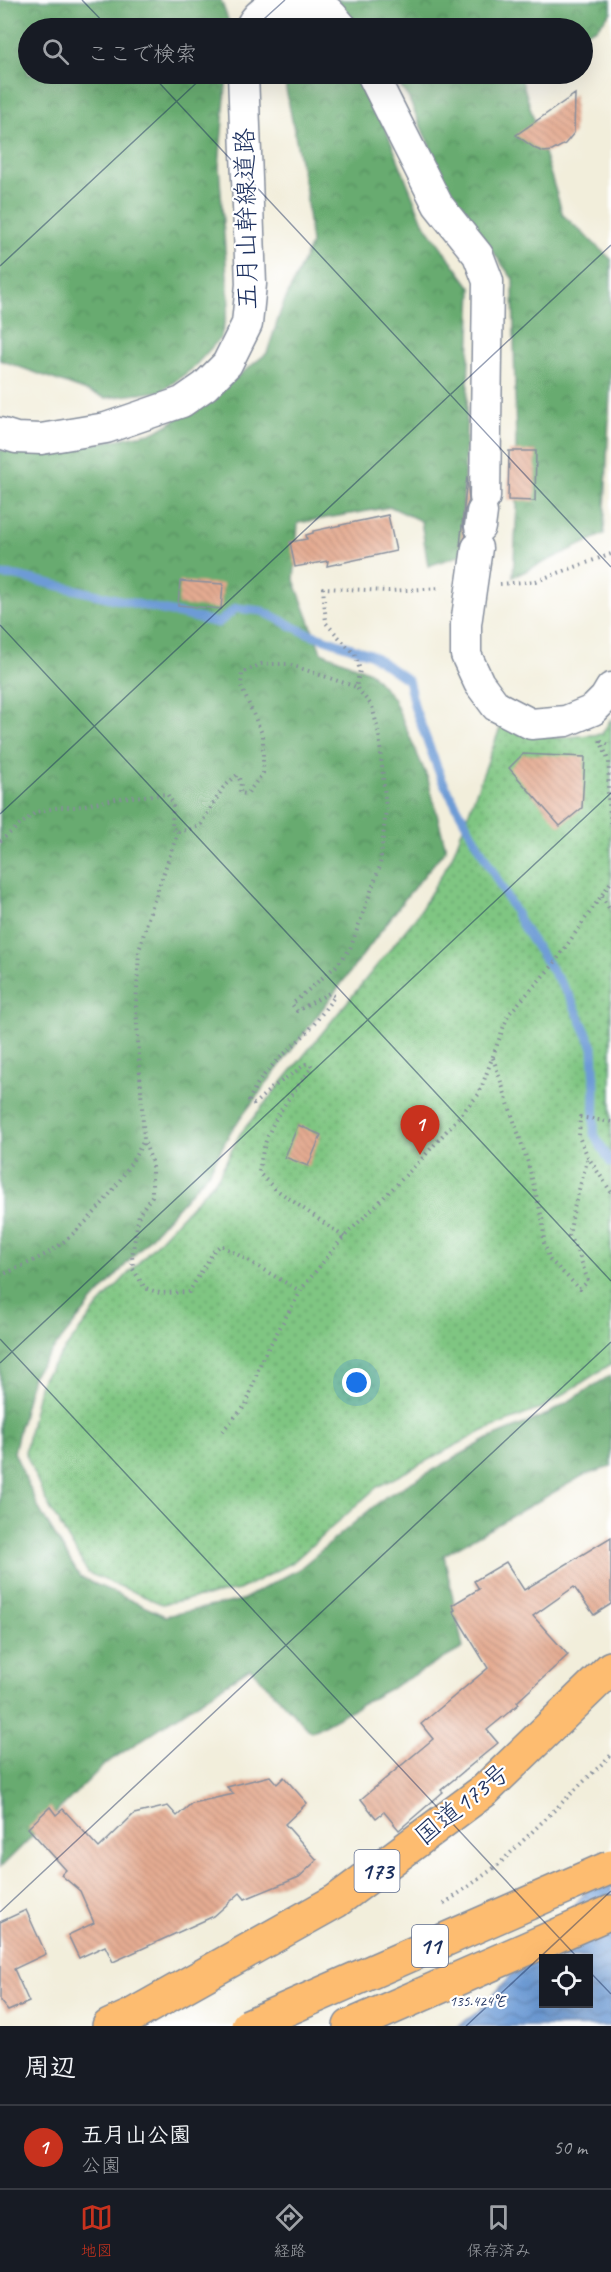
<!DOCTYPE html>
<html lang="ja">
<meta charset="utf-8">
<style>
body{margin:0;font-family:Caveat,"Klee One",sans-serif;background:#20242c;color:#f1f3f6}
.controls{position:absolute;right:18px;bottom:18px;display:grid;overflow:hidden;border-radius:0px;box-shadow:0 6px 24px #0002}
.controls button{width:54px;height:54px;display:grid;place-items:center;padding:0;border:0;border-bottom:2px solid #363941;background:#171b24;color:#f1f3f6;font:30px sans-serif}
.you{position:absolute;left:357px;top:1383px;width:21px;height:21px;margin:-15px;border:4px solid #fff;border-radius:50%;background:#1a73e8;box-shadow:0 0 0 9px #1a73e833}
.badge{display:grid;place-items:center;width:39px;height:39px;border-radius:50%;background:#c8321e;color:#fff;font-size:20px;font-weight:700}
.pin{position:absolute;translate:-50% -50px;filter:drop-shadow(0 2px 3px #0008)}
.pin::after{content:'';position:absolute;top:32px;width:21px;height:18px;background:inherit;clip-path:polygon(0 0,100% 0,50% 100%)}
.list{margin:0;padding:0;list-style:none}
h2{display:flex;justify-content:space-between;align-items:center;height:78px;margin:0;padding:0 24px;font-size:26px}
h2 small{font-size:20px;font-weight:400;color:#9ea1a6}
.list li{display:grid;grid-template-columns:39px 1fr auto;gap:18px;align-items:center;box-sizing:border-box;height:84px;padding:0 24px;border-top:2px solid #363941}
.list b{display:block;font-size:22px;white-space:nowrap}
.list p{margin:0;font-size:20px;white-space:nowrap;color:#9ea1a6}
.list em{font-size:20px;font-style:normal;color:#9ea1a6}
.icon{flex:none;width:33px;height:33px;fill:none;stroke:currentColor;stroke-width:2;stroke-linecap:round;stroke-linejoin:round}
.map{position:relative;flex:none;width:611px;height:2026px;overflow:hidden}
.search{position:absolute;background:#171b24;box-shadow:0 6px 24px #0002;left:18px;right:18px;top:18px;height:66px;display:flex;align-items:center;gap:15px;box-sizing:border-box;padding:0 21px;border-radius:33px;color:#9ea1a6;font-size:22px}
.sheet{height:162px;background:#171b24}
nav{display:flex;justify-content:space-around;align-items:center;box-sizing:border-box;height:84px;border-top:2px solid #363941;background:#171b24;font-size:16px;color:#9ea1a6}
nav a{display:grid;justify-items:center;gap:3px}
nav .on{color:#c8321e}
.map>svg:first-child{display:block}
.grass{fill:url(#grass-dots);stroke:#4d7a70;stroke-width:1.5}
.forest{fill:url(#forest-crowns);stroke:#416d67;stroke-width:1.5}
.water{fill:url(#water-waves);stroke:#44659a;stroke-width:1.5;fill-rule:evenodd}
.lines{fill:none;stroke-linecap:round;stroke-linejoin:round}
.stream{stroke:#6d9bd5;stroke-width:9}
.building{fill:url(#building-back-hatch)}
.minor-casing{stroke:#868e9c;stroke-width:33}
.highway-casing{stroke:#868e9c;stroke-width:36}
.path{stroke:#868e9c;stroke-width:4;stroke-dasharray:1.5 4.5;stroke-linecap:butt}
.minor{stroke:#fff;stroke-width:30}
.highway{stroke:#fdbc70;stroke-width:33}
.highway-bridge-casing{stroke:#868e9c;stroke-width:36;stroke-linecap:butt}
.highway-bridge{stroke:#fdbc70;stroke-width:33}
.ticks{fill:none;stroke:#1b2f5e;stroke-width:1.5;stroke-opacity:0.45}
.labels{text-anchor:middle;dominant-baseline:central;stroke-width:4.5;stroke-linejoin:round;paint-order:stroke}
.shield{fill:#fff;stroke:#5f6d8e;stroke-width:1.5}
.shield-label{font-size:24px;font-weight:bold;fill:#1b2f5e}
.street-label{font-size:26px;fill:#1b2f5e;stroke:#fff}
.ticks-label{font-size:15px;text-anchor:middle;fill:#1b2f5e;stroke:#fff;stroke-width:4.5;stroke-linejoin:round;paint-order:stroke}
</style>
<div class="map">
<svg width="611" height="2026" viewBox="0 0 611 2026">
<defs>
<pattern id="grass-dots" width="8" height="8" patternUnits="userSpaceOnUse" patternTransform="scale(1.5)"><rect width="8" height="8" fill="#7fc682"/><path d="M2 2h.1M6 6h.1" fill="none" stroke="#67a16e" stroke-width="1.8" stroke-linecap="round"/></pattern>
<pattern id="forest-crowns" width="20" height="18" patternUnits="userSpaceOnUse" patternTransform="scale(1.5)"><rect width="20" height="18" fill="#67ab70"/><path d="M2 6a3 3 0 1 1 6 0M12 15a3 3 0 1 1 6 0" fill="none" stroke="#548c5f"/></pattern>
<pattern id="water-waves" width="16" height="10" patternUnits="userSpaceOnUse" patternTransform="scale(1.5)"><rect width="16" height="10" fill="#6d9bd5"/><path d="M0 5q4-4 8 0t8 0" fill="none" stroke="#597fb0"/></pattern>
<pattern id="building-back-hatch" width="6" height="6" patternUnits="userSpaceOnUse" patternTransform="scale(1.5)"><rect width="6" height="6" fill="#e4ab91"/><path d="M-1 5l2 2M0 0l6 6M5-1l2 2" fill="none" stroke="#c3937f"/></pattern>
</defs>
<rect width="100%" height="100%" fill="#fff"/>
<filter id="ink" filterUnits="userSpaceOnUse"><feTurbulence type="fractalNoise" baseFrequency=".0167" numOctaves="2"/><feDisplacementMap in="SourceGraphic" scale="12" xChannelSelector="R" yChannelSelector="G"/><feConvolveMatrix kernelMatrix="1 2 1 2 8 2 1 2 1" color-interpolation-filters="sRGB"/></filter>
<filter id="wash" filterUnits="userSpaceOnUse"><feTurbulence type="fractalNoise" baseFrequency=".008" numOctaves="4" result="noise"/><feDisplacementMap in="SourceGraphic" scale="24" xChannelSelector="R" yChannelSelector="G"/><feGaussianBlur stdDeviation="1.35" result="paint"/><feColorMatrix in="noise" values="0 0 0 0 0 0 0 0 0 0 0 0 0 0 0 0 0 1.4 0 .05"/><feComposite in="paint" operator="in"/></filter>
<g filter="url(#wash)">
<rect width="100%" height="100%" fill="#f2eedb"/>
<!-- grass -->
<path class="grass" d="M611 719V1364L542 1408 483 1431 377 1487 292 1563 239 1590 162 1604 88 1573 46 1501 25 1452 40 1382 99 1305 218 1177 240 1134 417 916 452 857 502 723 556 738 602 734Z"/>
<!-- forest -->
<path class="forest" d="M0 0H221L231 28H28V74H227L219 166 229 303 221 337 193 368 162 391 106 398 0 360Z
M336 0H611V12L597 28 583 34 582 28H357Z
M283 74H354L385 127 423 222 472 289 461 555 428 566 421 521 391 507 298 523 294 580 321 652 370 672 393 698 428 779 446 849 407 896 231 1131 209 1172 92 1302 32 1376 14 1452 39 1509 80 1577 165 1616 242 1600 299 1569 385 1497 488 1439 548 1414 611 1375V1467L584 1475 444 1555 463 1648 311 1732 250 1668 105 1764 0 1868V450L44 453 155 432 204 403 267 353 282 307 311 244 306 191Z
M391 74H520L563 215 611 259V365L604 534 513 577 517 507 513 279 451 195 408 97Z"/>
<!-- water -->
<path class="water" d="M611 1864V2026H458L479 2011ZM544 1958H588V2004H544Z"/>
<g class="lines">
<!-- stream -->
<path class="stream" d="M0 575 17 576 218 623 236 608 262 611 304 632 370 654 408 680 415 709 442 780 525 930 570 997 593 1047 595 1088 594 1134 611 1163"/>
</g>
<g id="blocks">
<!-- building -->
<path class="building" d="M575 94 574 133 565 144 552 151 544 152 536 149 516 135Z
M509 451H536L535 501 508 500Z
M467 476 469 501 465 510 463 525 466 536 460 546Z
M388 515 396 551 327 566 328 561 295 567 290 542 307 539 306 535 313 533V531Z
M180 581 223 584 221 609 178 605Z
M523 754 585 757 582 808 560 826 509 768Z
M298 1125 321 1135 308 1166 285 1157Z
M611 1537V1604L594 1615 574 1587 533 1616 568 1655 517 1702 519 1704 487 1730 498 1743 441 1790 443 1792 399 1830 384 1812 376 1818 361 1799 433 1739 421 1724 488 1668 453 1611 455 1610 452 1605 479 1589 474 1581 506 1562 524 1590Z
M270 1776 277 1784 284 1777 307 1803 285 1824 317 1860 299 1877 245 1899 240 1893 214 1916 113 1962 105 1946 79 1958 68 1935 94 1923 80 1891 61 1875 66 1870 28 1828 50 1807 56 1815 63 1809 99 1848 134 1814 168 1806 177 1816 192 1803 234 1794 227 1787Z
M26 1910 46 1954 14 1969 29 2002 8 2011 0 2001V1922Z"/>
</g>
</g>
<g filter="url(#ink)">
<use href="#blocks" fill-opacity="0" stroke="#868e9c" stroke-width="1.5"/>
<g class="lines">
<!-- minor casing -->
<g class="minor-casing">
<path id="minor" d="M250 28C263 0 296 0 323 8 331 12 337 22 343 28
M372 74 438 205 478 255 488 281 485 497
M0 433 16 438 41 439 106 428 182 402 205 386 227 364 247 324 251 284 243 74
M480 527 482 512
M477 548 466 624V655L479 683 496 706 531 724 566 721 593 710 605 698 611 688"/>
</g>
<!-- highway casing -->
<g class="highway-casing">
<path id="highway" d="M109 2026 133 2015 336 1901 485 1790 611 1668
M350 2026 611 1912"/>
</g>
<!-- path -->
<path class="path" d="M500 584 536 581 611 554
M600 740 609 762 608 795 611 823
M601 741 611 746
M178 832 149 915 139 951 136 1007 144 1141 152 1162V1196L139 1214 132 1256 133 1269 145 1288 160 1293 189 1292 214 1251 221 1245 300 1291
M0 841 36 812 60 807H75L120 798 167 794 173 803 172 828 178 832 195 828 201 824 223 788 237 775 241 782 240 793 247 794 263 773V736L241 686 242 673 261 664H288L356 687
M602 896 611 912
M493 1058 528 1163 543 1222 544 1243 550 1260 580 1289 588 1281 579 1255 569 1236 574 1208 588 1157
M611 1122 580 1117 579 1137 588 1157 611 1192
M344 1237 274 1188 259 1173C265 1124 284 1106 312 1067L310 1064H306L272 1088 254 1104 249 1101C259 1072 288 1052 309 1030 318 1020 326 1007 335 996L329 993 297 1011 292 1004 336 966 350 949 380 866 386 809 379 734 372 706 356 687 360 670 355 655 326 623 323 588 389 591 441 588
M0 1276C18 1267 38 1260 54 1249 93 1221 121 1183 143 1142
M222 1431 246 1405 262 1359 303 1287 340 1241 420 1161 479 1094 508 1015 553 965 611 882
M444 1904 498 1865 611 1755"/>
<!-- minor -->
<use href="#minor" class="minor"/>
<!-- highway -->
<use href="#highway" class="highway"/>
<!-- highway-bridge casing -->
<g class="highway-bridge-casing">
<path id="highway-bridge" d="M248 2026 611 1867"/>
</g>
<!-- highway-bridge -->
<use href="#highway-bridge" class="highway-bridge"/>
</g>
</g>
<!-- ticks -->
<path class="ticks" d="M82 0 109 28M254 28 285 0M151 74 611 567M0 266 206 74M0 625 611 1281M0 814 611 245M0 1339 578 1958M0 1363 611 793M0 1912 611 1342M588 1970 611 1994M466 2026 611 1891"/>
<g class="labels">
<!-- shield labels -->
<g class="shield">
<rect x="354.5" y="1850" width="45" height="42" rx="4.5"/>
<rect x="412" y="1925" width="36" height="42" rx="4.5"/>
</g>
<g class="shield-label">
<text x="377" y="1871">173</text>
<text x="430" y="1946">11</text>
</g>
<!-- street labels -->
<g class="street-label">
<text transform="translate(246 219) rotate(-91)">五月山幹線道路</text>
<text transform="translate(462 1804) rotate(-39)">国道173号</text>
</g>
</g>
<g class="ticks-label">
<text x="477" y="2006">135.424°E</text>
</g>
</svg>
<div class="controls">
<button><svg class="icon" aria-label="locate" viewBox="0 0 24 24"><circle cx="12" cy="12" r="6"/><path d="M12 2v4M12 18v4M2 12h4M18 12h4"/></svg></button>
</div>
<div class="you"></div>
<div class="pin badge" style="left:420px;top:1155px">1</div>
<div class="search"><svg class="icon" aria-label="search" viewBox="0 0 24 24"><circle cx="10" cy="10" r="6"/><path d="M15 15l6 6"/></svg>ここで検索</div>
</div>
<section class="sheet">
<h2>周辺<small></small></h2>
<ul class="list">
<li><span class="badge">1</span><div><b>五月山公園</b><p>公園</p></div><em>50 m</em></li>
</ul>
</section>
<nav>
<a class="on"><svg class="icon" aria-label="map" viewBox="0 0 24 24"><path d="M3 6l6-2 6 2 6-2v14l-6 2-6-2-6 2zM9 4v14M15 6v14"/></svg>地図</a>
<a><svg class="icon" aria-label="directions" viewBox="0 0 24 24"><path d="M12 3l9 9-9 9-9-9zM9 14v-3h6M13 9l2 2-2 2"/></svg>経路</a>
<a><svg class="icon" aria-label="saved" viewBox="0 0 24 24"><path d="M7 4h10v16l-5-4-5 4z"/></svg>保存済み</a>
</nav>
